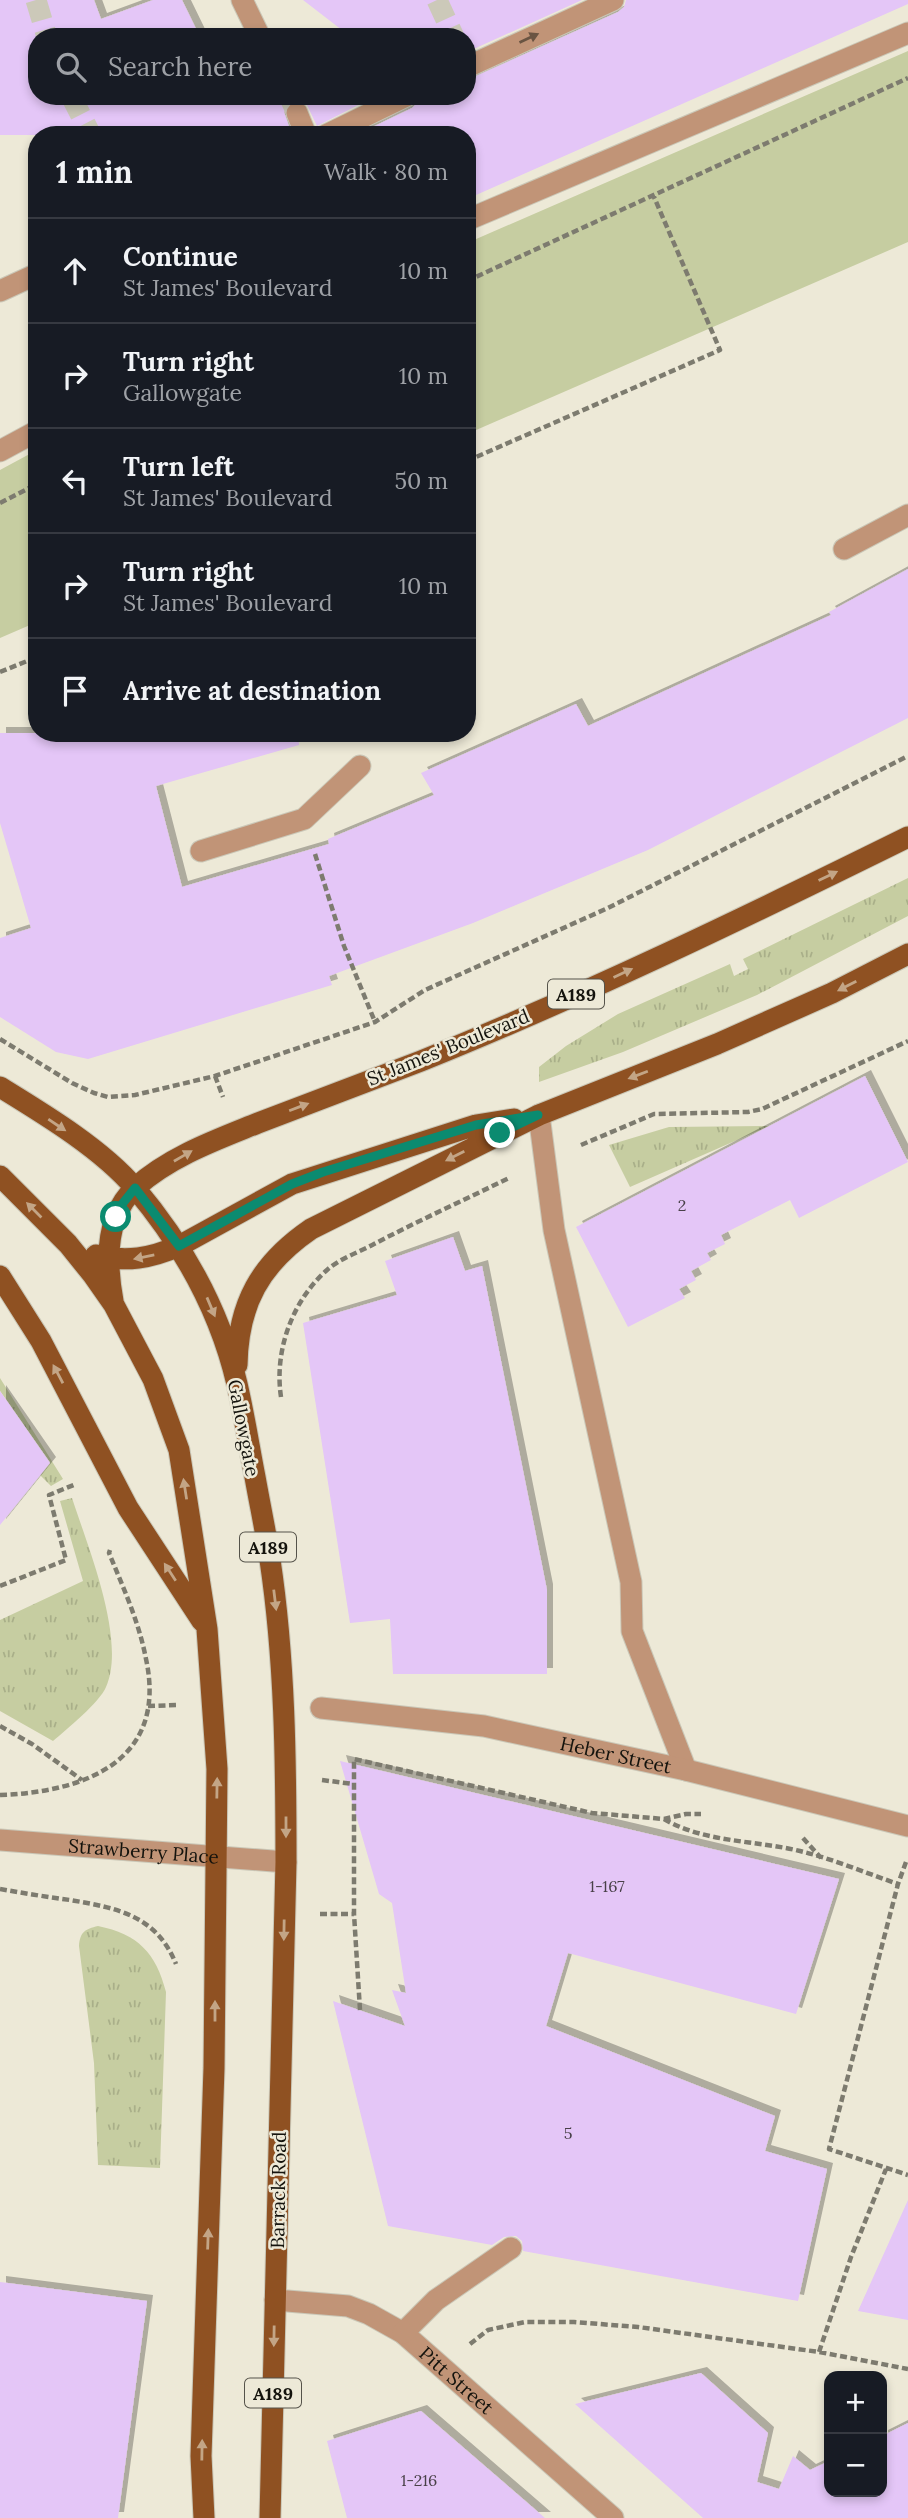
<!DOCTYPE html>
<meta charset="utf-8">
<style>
body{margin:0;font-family:Lora,serif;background:#20242c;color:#f1f3f6}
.controls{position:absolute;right:21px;bottom:21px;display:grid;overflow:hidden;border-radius:14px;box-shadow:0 4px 10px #0003}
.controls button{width:63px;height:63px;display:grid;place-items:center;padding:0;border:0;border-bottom:2px solid #363941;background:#171b24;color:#f1f3f6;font:35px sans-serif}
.stop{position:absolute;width:21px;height:21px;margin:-16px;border:5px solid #0b8b70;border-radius:50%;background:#fff}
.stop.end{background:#0b8b70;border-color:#fff;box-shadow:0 2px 7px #0008}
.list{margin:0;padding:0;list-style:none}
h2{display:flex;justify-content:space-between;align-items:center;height:91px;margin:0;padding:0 28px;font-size:30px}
h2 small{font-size:23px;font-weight:400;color:#9ea1a6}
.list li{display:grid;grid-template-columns:46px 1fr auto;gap:21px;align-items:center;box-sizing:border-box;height:105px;padding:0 28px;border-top:2px solid #363941}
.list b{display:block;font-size:26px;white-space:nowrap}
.list p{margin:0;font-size:23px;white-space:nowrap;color:#9ea1a6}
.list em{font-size:23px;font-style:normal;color:#9ea1a6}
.icon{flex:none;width:38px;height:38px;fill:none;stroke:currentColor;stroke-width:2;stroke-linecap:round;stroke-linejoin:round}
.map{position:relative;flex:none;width:908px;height:2518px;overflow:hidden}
.search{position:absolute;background:#171b24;box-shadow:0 4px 10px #0003;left:28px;top:28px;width:448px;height:77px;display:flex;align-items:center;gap:18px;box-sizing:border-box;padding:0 24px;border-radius:28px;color:#9ea1a6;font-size:26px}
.panel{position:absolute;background:#171b24;box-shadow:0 4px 10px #0003;left:28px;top:126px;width:448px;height:616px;border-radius:28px}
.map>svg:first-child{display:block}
.grass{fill:url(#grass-tufts)}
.park{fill:#c6cda1}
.building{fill:#e4c6f7;filter:url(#shadow)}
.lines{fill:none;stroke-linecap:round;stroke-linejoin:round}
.minor-tunnel{stroke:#ccc9b9;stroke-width:21;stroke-dasharray:21 10;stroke-linecap:butt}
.minor-casing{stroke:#cac7b7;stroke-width:23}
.major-casing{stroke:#cac7b7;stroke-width:23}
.path{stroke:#7d7b6f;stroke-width:4.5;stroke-dasharray:7 3.5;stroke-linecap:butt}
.minor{stroke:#c19477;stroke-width:21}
.major{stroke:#8f5122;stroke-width:21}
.oneway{fill:#6a5442}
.oneway2{fill:#c3a586}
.route{stroke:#0b8b70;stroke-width:9}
.labels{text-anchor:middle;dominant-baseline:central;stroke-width:5;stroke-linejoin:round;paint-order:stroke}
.number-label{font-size:16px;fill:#484048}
.shield{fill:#ede9d7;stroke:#55534a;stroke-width:2}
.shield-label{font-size:18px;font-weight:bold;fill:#14130d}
.street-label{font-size:19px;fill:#14130d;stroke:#ede9d7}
</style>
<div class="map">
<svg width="908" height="2518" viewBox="0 0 908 2518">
<defs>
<pattern id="grass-tufts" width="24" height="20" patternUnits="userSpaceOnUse" patternTransform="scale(1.75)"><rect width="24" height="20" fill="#c6cda1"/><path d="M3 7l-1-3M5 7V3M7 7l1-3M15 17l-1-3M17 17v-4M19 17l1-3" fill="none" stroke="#a9af89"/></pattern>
<filter id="shadow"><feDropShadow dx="6" dy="-6" stdDeviation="0" flood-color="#0004"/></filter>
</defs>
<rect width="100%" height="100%" fill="#ede9d7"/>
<!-- grass -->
<path class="grass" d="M908 878V916L757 995 623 1052 539 1082V1067L566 1046 618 1014 730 964 734 976 748 969 743 959Z
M769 1126 630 1187 609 1145 669 1127Z
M0 1378 63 1479 51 1486 40 1475 50 1462 0 1391Z
M72 1498C87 1545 127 1640 106 1687 100 1702 66 1730 53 1741L0 1711V1620L83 1581 60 1501Z
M98 1926C138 1934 156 1953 166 1992L160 2168 98 2165 94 2063 79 1946C80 1932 85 1929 98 1926Z"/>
<!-- park -->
<path class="park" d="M908 51V242L467 434V243Z
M37 450V622L0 638V470Z"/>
<!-- building -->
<path class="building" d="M0 0H94L101 19 153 0H182L200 37H37V96H376L317 126 306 103 299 100 291 101 284 112 292 135H0Z
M303 0H582L467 52V37H351Z
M626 0H908V4L467 199V135H356L412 108 417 103 419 96H467V80L618 12 624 7Z
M908 569V718L648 850 473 923 329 976 332 985 88 1059 56 1052 0 1017V938L31 928 0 823V733H298L299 745 156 786 182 887 329 844 328 839 434 795 421 773 576 704 588 726 831 615 829 612Z
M865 1076 908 1162 799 1218 790 1200 721 1235 725 1244 707 1253 711 1260 691 1271 696 1280 679 1289 685 1298 628 1327 576 1227Z
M453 1237 465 1271 482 1266 547 1590V1674H393L390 1619 350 1623 303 1323 397 1295 385 1261Z
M0 1391 50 1463 0 1525Z
M340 1761 839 1879 796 2014 568 1953 546 2026 775 2116 765 2151 827 2169 798 2301 523 2251 522 2241 516 2236 504 2237 492 2245 388 2226 333 2001 405 2026 392 1990 406 1993 392 1903 379 1894Z
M908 2200V2320L858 2311Z
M0 2282 147 2301 118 2518H0Z
M701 2373 768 2433 757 2482 779 2489 793 2456 810 2470 829 2461V2492H882V2436L908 2423V2518H703L575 2404Z
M421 2411 545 2518H347L327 2441Z"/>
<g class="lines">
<!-- minor-tunnel -->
<path class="minor-tunnel" d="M36 0 47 37
M437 0 454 37
M71 96 91 135
M289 96 297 113"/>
<!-- minor casing -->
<g class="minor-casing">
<g id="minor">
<path d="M242 0 260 37"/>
<path d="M467 67 613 0"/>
<path d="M297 113 306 135"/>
<path d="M326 135 406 96"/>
<path d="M467 220 908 33"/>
<path d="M0 291 37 274"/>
<path d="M0 451 37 431"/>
<path d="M844 549 908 515"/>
<path d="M201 851 304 819 360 766"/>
<path d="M539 1115 554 1230 631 1582 632 1631 686 1770"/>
<path id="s1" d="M321 1708 484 1726 686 1770 908 1826"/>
<path id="s2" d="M0 1840 286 1862"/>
<path id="s3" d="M275 2300 348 2306 369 2314 403 2333 613 2518"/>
<path d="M403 2333 436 2300 511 2248"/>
</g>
</g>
<!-- major casing -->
<g class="major-casing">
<path id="major" d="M0 1087C44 1114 102 1149 135 1188 183 1245 220 1311 237 1384 244 1414 249 1446 255 1477 260 1505 266 1533 270 1560 285 1660 286 1761 286 1862L270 2518
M0 1176 68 1244 93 1275 114 1305 153 1379 179 1450 207 1629 217 1769 214 2068 201 2456 204 2518
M96 1255C126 1263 151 1258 179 1246L292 1184 476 1125 514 1119
M0 1276 41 1341 128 1508 202 1621
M113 1301C106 1263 104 1216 136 1187 171 1156 216 1140 258 1123 312 1102 367 1082 421 1061 587 994 748 916 908 837
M237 1365C238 1304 260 1264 311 1229L539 1115 717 1044 832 993 908 954"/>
</g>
<!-- path -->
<path class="path" d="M467 281 908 78
M467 461 720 350 654 197
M0 503 37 484
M0 672 37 657
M315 854 344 946 375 1022
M0 1039 72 1083 94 1093 108 1097 135 1095 215 1076 375 1022 425 990 608 908 908 756
M215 1076 223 1097
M581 1145 654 1114 748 1112 762 1109 908 1041
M281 1397C274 1351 292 1301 327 1270 339 1259 359 1252 374 1244 418 1221 464 1200 509 1178
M0 1586 66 1560 49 1495 76 1484
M148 1706 177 1705
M0 1726 32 1744 82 1780
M322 1780 353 1784
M0 1795C85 1792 168 1761 146 1659 139 1622 123 1587 109 1553L110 1550
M664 1819C705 1843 755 1840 800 1851 833 1859 866 1873 898 1884
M803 1838 821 1858
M906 1862 898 1884 829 2149 908 2175
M0 1889C23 1893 47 1897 70 1900 117 1908 156 1915 176 1964
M320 1914H354
M360 2010 354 1914V1759L592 1813 664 1819 686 1814H701
M470 2344 488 2330 525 2322H574L638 2327 819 2352 908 2369
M819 2352 851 2257 886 2169"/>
<!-- minor -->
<use href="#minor" class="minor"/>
<!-- major -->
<use href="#major" class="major"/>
</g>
<!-- one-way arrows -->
<defs><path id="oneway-solid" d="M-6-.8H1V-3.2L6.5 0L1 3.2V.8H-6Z" transform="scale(1.75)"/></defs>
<use class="oneway" href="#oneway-solid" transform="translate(529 38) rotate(-25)"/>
<g class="oneway2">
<use href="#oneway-solid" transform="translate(828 876) rotate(-26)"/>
<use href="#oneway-solid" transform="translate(623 973) rotate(-25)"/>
<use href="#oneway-solid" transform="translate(847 986) rotate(153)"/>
<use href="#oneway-solid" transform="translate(638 1075) rotate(159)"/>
<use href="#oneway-solid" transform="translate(299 1107) rotate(-21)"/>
<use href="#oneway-solid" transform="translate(57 1125) rotate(34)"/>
<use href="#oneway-solid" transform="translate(183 1156) rotate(-30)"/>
<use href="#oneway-solid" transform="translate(455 1156) rotate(153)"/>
<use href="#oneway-solid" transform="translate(34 1210) rotate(-135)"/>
<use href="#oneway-solid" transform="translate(144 1257) rotate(169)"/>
<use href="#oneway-solid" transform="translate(211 1307) rotate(67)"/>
<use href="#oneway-solid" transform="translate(58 1374) rotate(-118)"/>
<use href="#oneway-solid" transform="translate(185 1489) rotate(-99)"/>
<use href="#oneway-solid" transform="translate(170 1572) rotate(-123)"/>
<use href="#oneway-solid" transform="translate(275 1600) rotate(83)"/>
<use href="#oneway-solid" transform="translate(217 1788) rotate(-89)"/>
<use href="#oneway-solid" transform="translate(286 1827) rotate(90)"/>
<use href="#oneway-solid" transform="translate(284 1930) rotate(91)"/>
<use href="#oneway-solid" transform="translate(215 2011) rotate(-90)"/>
<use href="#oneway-solid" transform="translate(208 2239) rotate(-88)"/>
<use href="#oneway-solid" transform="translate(274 2336) rotate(91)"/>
<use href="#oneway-solid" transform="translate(202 2450) rotate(-89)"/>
</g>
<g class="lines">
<!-- route -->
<path class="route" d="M116 1217 123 1203 135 1188 179 1246 292 1184 323 1172 476 1125 538 1115 500 1133"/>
</g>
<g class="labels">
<!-- number labels -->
<g class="number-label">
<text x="682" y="1205">2</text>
<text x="607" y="1886">1-167</text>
<text x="568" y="2133">5</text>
<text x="419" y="2480">1-216</text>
</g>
<!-- shield labels -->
<g class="shield">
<rect x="548" y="979.5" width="56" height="29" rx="5"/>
<rect x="240" y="1532.5" width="56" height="29" rx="5"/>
<rect x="245" y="2378.5" width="56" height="29" rx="5"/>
</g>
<g class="shield-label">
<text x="576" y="994">A189</text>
<text x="268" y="1547">A189</text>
<text x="273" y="2393">A189</text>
</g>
<!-- street labels -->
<g class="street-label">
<text transform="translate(448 1047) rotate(-22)">St James' Boulevard</text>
<text transform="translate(244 1428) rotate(79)">Gallowgate</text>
<text stroke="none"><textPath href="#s1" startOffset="299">Heber Street</textPath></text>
<text stroke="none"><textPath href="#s2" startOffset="144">Strawberry Place</textPath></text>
<text transform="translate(278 2190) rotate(-89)">Barrack Road</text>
<text stroke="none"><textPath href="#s3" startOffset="206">Pitt Street</textPath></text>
</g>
</g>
</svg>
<div class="controls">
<button>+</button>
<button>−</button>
</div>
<div class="stop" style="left:116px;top:1217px"></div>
<div class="stop end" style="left:500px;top:1133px"></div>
<div class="search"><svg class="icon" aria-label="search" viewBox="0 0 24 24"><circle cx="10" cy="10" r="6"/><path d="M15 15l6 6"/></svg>Search here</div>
<section class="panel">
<h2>1 min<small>Walk · 80 m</small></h2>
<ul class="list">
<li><svg class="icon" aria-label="ahead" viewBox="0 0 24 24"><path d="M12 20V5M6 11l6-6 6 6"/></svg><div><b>Continue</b><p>St James' Boulevard</p></div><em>10 m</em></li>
<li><svg class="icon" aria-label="right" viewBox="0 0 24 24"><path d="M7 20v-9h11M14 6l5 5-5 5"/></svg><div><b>Turn right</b><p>Gallowgate</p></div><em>10 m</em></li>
<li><svg class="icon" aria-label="left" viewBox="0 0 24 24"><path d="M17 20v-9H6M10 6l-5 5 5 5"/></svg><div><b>Turn left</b><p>St James' Boulevard</p></div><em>50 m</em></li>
<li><svg class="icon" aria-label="right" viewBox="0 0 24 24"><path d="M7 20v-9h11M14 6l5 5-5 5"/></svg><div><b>Turn right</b><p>St James' Boulevard</p></div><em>10 m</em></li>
<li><svg class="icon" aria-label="arrive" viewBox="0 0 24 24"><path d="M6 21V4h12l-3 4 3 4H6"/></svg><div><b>Arrive at destination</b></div></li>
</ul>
</section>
</div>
